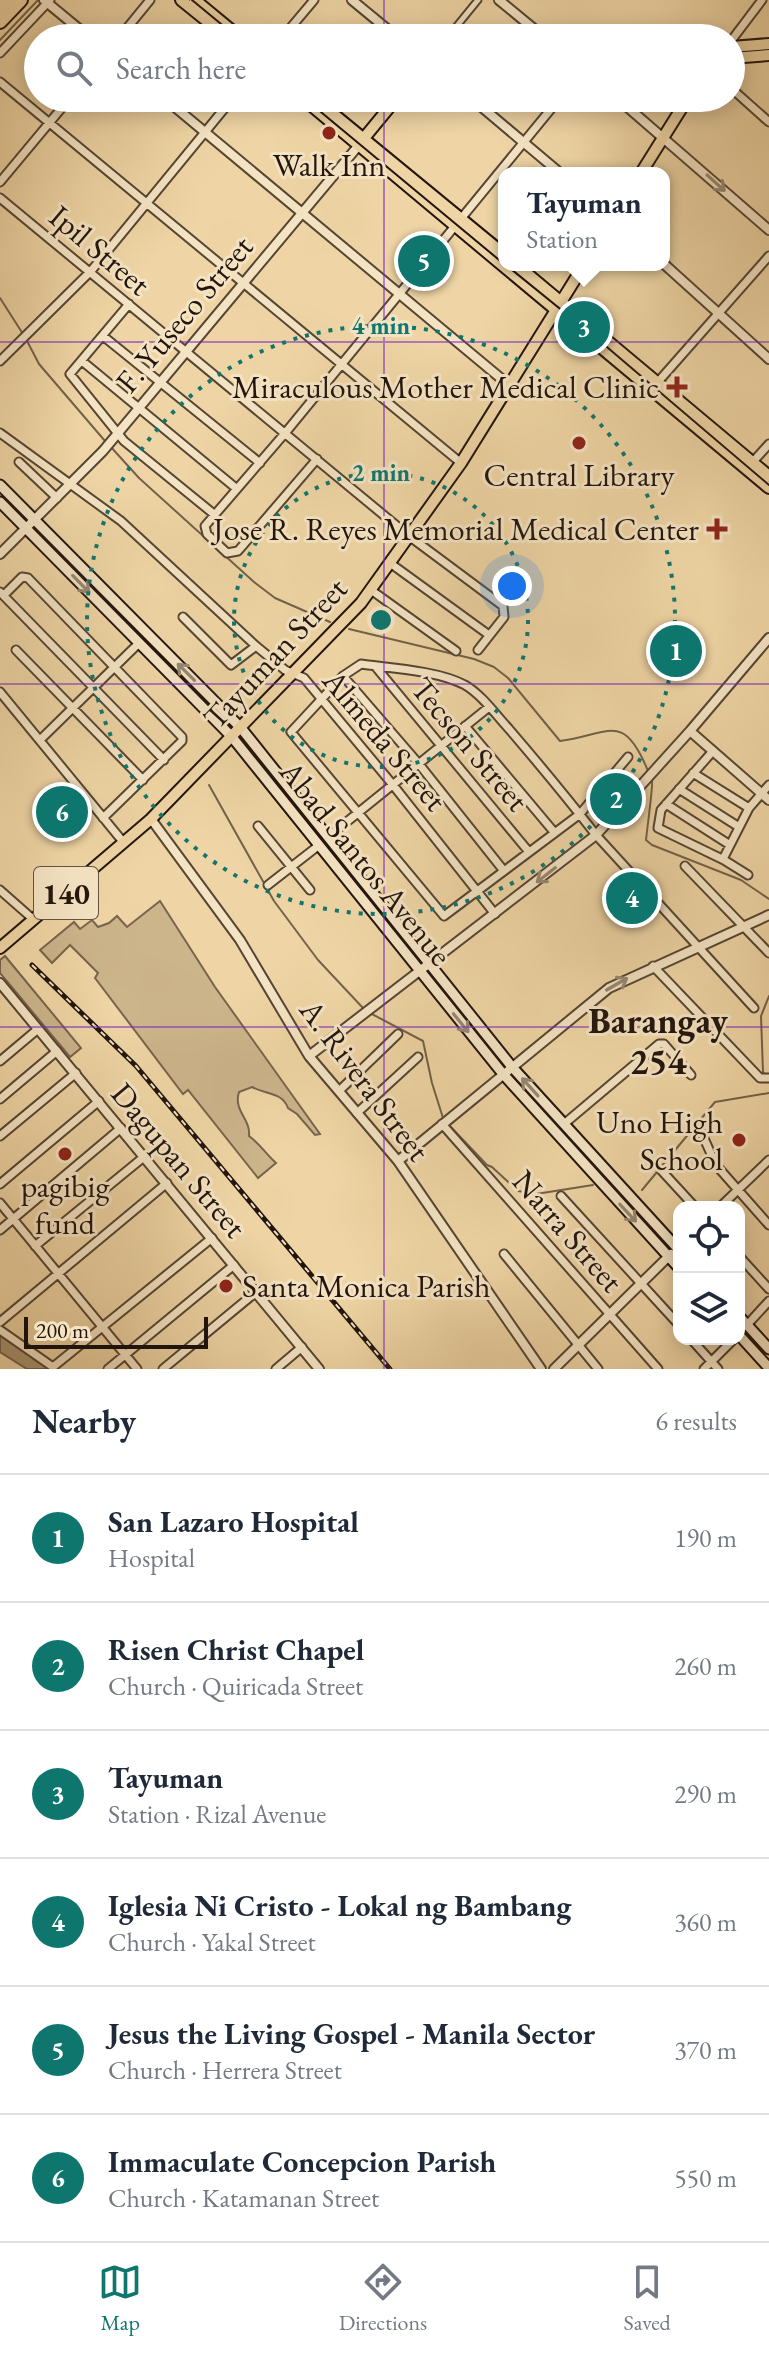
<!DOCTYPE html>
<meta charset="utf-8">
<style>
body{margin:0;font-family:"EB Garamond",serif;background:#f2f2f3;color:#1f2937}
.controls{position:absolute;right:24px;bottom:24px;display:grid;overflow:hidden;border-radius:16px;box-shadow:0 4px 20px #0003}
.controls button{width:72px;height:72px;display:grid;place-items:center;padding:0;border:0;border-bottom:2px solid #e0e1e3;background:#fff;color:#1f2937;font:40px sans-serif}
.scale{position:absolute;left:24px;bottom:20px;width:184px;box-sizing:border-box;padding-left:8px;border:4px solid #22150d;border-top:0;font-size:22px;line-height:28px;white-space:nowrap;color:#22150d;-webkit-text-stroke:6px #f5e4c4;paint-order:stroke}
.you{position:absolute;left:512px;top:586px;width:28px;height:28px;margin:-20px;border:6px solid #fff;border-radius:50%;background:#1a73e8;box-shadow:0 0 0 12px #1a73e833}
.badge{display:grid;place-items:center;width:52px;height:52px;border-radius:50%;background:#0f766e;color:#fff;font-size:26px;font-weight:700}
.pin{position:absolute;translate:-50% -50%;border:4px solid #fff;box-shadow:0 2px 8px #0006}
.popup{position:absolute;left:498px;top:167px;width:172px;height:104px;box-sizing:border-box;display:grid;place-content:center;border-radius:16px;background:#fff;filter:drop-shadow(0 2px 6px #0005);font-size:26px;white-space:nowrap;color:#747a83}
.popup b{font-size:30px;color:#1f2937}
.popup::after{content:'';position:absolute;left:50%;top:100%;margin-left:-16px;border:16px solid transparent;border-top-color:#fff}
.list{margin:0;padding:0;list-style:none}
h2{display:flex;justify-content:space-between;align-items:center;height:104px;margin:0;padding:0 32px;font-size:34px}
h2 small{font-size:26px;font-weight:400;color:#747a83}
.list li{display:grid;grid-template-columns:52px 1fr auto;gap:24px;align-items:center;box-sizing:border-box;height:128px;padding:0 32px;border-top:2px solid #e0e1e3}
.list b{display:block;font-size:30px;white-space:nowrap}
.list p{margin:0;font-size:26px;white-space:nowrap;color:#747a83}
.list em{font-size:26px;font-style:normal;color:#747a83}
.icon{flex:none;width:44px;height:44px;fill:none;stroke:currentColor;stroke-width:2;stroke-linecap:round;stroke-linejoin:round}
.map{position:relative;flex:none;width:769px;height:1369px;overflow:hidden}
.search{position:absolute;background:#fff;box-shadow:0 4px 20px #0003;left:24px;right:24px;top:24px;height:88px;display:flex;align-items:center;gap:20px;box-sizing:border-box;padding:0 28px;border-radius:44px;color:#747a83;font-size:30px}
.sheet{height:872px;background:#fff}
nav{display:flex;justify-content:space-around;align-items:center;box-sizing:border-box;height:112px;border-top:2px solid #e0e1e3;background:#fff;font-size:22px;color:#747a83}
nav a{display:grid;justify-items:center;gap:4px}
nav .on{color:#0f766e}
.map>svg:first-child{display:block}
.green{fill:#ccb48b;stroke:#77644c;stroke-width:2}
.water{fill:#a99471;stroke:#736149;stroke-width:2}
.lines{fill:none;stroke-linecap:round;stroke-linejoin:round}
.stream{stroke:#736149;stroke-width:2}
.pedestrian-casing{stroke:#554533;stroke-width:9}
.minor-casing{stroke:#554533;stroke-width:11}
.tertiary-casing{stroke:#554533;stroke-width:12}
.secondary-casing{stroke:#22150d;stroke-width:13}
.primary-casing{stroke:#22150d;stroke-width:14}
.motorway-casing{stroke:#22150d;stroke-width:16}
.pedestrian{stroke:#f5e4c4;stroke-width:5}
.minor{stroke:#f5e4c4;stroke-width:7}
.tertiary{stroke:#f5e4c4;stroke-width:8}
.secondary{stroke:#f5e4c4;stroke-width:9}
.primary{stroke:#efd5a5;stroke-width:10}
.motorway{stroke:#efd5a5;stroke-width:12}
.tram{stroke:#22150d;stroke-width:2}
.rail-casing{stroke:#22150d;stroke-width:5}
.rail{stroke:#f5e4c4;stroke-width:2;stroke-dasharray:6;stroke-linecap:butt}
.oneway{stroke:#968772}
.grid{fill:none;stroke:#7b2cbf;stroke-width:2;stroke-opacity:0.55}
.ring{fill:none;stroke:#0f766e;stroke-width:4;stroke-dasharray:4 8}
.poi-dot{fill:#8f2418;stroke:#f5e4c4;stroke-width:3}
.labels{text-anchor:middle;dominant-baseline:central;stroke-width:6;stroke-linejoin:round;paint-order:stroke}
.shield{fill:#f5e4c4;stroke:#615344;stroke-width:2}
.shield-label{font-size:30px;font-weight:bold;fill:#22150d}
.poi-label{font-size:32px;fill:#22150d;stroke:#f5e4c4}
.street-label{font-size:32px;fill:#22150d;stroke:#f5e4c4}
.quarter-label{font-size:36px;font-weight:bold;fill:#22150d;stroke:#f5e4c4}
.centre{fill:#0f766e;stroke:#f5e4c4;stroke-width:4}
.ring-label{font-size:24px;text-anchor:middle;font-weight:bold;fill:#0f766e;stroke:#f5e4c4;stroke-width:6;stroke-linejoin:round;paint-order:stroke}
</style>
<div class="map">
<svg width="769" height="1369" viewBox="0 0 769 1369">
<rect width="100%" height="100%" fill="#efd5a5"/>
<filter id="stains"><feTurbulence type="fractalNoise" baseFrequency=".0025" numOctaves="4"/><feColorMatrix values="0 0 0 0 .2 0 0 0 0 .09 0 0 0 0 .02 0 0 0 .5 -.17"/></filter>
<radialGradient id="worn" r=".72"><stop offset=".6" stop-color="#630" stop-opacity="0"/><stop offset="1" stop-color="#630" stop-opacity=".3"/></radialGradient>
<!-- green -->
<path class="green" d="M160 901 215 987 320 1134 315 1135 297 1114 288 1108C282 1092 267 1095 252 1087L239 1092C233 1111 251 1119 249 1136 260 1144 266 1154 276 1163L258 1178 188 1090 183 1094 95 978 98 973 70 945 52 963 40 950 74 922 80 929 92 920 98 927 109 923 117 916 127 927Z
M5 956 81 1048 70 1057 0 973V960Z"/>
<!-- water -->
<path class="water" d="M0 1333 50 1369H27L0 1352Z"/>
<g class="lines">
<!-- stream -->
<path class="stream" d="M0 40 38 0
M0 298 23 334
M26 339 39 364 105 441
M110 446 139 478 254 582 275 598 330 622
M349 629 474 659 494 667 508 678 560 741C609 735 623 710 648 771
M652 781C653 787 647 829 646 840L652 845 741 880 769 899
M209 785 274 901 318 960 363 1008
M368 1012 423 1041 432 1083 443 1118
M766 1077 763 1072 761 1016 769 996
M447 1123 487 1165 492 1167 518 1191 536 1194 593 1185
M642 1190 715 1102 769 1093"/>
<!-- pedestrian casing -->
<g class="pedestrian-casing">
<path id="pedestrian" d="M447 38 478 0"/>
</g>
<!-- minor casing -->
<g class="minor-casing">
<path id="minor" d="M119 38 150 0
M282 38 314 0
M731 41 762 0
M0 53 50 0
M0 82 461 463
M731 88 769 122
M0 182 70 98
M0 198 409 536 503 606 504 617 478 650
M129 304 70 374 124 441 215 515
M103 336 260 463
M0 361 91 271 233 98
M82 361 237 489
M657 383 769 256
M0 433 121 521 256 646 285 670 304 678 393 785 495 914
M317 459 238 551 227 553 207 534 205 526 286 432 560 98
M19 462 57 498
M750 465 769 444
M390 563 489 635
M371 590 456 651
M0 592 164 760
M4 595 22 577 28 578 182 737V741L103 818
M183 617 231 665 256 646
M16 650 143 780
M375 666 529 852
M343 676 419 764 504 871
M0 692 124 843
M465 726 554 832
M41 739 138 644
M713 751 661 810 658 828 724 860 748 875
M628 757 580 814 444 916 291 732 343 676 361 664C391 668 439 671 465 685 482 695 496 715 509 729 539 764 568 799 596 835L754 1008
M693 773 749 808
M679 789 739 827
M666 804 730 845
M258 826 310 890
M328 837 489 707
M723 859 749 808 769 785
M685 866 769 953
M268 885 318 846
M0 890 34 920
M653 966 760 1078H769
M0 1061 38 1029
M339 1091 398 1034
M0 1099 57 1051
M357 1113 418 1057
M442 1124 658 1369
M564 1124 659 1044H664L691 1075
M702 1134 716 1165 769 1225
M0 1136 76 1073
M661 1170 695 1207
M0 1184 99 1101
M561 1196 679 1325
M0 1203 137 1369
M720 1207 769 1160
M0 1230 121 1128
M35 1246 145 1156
M504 1254 598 1369
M739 1256 769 1289
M0 1322 167 1183
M747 1325 769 1301
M0 1330 53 1367 212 1238
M691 1339 718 1369
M108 1369 234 1265
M163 1369 256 1292
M276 1369 302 1347
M704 1369 734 1339"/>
</g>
<!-- tertiary casing -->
<g class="tertiary-casing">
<path id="tertiary" d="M44 0 90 38
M352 0 398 38
M499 0 545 38
M164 98 510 386
M471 98 560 173
M617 98 769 230
M664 264 769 359
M0 554 103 451 359 145
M690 731 769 800
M151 819 240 940 309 1056 398 1161 541 1369
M0 983 319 1369
M309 1056 596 835 690 731 769 638
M398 1161 609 988 769 915
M554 1369 671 1254"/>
</g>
<!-- secondary casing -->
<g class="secondary-casing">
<path id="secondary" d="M0 485 241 728 512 1067 679 1250
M0 502 232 737 503 1074 679 1268
M739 1316 769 1349
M739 1335 769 1368"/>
</g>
<!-- primary casing -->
<g class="primary-casing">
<path id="primary" d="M181 0 228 38
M195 0 241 38
M731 47 769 44
M731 58 769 55
M302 98 769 488
M314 98 504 254
M360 143 397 98
M641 173 688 98
M517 265 769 476
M0 948 151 819 361 603 461 463 584 265"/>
</g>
<!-- motorway casing -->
<g class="motorway-casing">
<path id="motorway" d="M0 8 7 0
M0 22 21 0"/>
</g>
<!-- pedestrian -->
<use href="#pedestrian" class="pedestrian"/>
<!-- minor -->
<use href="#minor" class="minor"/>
<!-- tertiary -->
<use href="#tertiary" class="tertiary"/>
<!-- secondary -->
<use href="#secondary" class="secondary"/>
<!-- primary -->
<use href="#primary" class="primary"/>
<!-- motorway -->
<use href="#motorway" class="motorway"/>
<!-- tram -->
<path class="tram" d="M192 0 238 38
M304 98 504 264
M506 265 601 342 769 485"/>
<!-- rail casing -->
<g class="rail-casing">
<path id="rail" d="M32 965 136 1066 390 1369"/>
</g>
<!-- rail -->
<use href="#rail" class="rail"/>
</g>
<!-- one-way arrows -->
<defs><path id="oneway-shaft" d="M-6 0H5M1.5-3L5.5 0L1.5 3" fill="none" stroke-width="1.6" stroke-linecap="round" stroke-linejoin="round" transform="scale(2)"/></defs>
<g class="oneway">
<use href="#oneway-shaft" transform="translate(716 183) rotate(42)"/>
<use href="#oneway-shaft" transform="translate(81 584) rotate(46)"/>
<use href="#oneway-shaft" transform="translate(186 672) rotate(-135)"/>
<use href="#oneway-shaft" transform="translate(546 875) rotate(142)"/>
<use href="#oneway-shaft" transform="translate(617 984) rotate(-30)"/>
<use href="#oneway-shaft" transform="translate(461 1023) rotate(51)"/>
<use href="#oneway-shaft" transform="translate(530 1087) rotate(-132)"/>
<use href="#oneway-shaft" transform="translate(628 1213) rotate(47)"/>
</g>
<!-- grid -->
<path class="grid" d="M384 0V38M384 98V1369M0 342H769M0 684H769M0 1027H769"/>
<!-- distance rings -->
<g class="ring">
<circle cx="381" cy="620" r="147"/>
<circle cx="381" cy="620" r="294"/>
</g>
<!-- markers -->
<g class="poi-dot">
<circle cx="329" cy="133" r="8"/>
<path d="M673 375h8v8h8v8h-8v8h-8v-8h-8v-8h8z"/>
<circle cx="579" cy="443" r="8"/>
<path d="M713 517h8v8h8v8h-8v8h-8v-8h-8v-8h8z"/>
<circle cx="739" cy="1140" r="8"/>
<circle cx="65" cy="1154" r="8"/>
<circle cx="226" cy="1286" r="8"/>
</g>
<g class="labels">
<!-- shield labels -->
<rect class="shield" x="34" y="867" width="64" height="52" rx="6"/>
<g class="shield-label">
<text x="66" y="893">140</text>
</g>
<!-- poi labels -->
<g class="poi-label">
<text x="329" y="165">Walk Inn</text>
<text x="659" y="387" text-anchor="end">Miraculous Mother Medical Clinic</text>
<text x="579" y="475">Central Library</text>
<text x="699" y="529" text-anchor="end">Jose R. Reyes Memorial Medical Center</text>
<text x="723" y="1122" text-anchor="end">Uno High<tspan x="723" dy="37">School</tspan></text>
<text x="65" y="1186">pagibig<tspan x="65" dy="37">fund</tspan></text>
<text x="242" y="1286" text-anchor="start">Santa Monica Parish</text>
</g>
<!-- street labels -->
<g class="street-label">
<text transform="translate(100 250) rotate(40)">Ipil Street</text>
<text transform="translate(184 314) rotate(-50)">F. Yuseco Street</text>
<text transform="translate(275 653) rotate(-47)">Tayuman Street</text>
<text transform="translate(385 740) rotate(50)">Almeda Street</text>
<text transform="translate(470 744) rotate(50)">Tecson Street</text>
<text transform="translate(366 863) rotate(51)">Abad Santos Avenue</text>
<text transform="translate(365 1080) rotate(53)">A. Rivera Street</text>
<text transform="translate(179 1160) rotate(50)">Dagupan Street</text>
<text transform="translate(568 1231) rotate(49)">Narra Street</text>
</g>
<!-- quarter labels -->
<g class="quarter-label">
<text x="658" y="1020">Barangay<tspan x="658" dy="41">254</tspan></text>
</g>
</g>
<circle cx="381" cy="620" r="12" class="centre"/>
<g class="ring-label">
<text x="381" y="334">4 min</text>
<text x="381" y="481">2 min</text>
</g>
<rect width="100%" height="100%" filter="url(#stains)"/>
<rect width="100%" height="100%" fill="url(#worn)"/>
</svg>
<div class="controls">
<button><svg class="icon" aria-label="locate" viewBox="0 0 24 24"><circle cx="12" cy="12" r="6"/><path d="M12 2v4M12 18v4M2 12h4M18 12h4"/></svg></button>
<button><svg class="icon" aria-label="layers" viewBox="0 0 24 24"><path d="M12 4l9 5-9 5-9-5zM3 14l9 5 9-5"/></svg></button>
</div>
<div class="scale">200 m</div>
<div class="you"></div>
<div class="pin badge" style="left:676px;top:651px">1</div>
<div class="pin badge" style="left:616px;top:799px">2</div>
<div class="pin badge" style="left:584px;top:327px">3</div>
<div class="popup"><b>Tayuman</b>Station</div>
<div class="pin badge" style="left:632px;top:898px">4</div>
<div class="pin badge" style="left:424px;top:261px">5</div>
<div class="pin badge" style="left:62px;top:812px">6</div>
<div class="search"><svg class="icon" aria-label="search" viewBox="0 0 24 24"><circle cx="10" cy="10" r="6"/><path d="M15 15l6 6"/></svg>Search here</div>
</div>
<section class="sheet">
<h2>Nearby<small>6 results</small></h2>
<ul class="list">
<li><span class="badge">1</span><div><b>San Lazaro Hospital</b><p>Hospital</p></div><em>190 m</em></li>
<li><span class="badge">2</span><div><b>Risen Christ Chapel</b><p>Church · Quiricada Street</p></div><em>260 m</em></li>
<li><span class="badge">3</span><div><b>Tayuman</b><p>Station · Rizal Avenue</p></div><em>290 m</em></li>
<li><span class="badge">4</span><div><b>Iglesia Ni Cristo - Lokal ng Bambang</b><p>Church · Yakal Street</p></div><em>360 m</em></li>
<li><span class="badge">5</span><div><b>Jesus the Living Gospel - Manila Sector</b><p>Church · Herrera Street</p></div><em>370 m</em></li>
<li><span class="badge">6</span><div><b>Immaculate Concepcion Parish</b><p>Church · Katamanan Street</p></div><em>550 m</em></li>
</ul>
</section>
<nav>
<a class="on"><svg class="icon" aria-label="map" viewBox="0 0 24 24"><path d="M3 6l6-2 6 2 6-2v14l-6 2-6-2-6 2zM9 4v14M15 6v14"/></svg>Map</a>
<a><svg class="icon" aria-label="directions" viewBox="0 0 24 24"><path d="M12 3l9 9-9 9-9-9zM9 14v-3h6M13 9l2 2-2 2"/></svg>Directions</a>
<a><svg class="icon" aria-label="saved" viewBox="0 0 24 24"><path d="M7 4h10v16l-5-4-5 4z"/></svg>Saved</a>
</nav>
